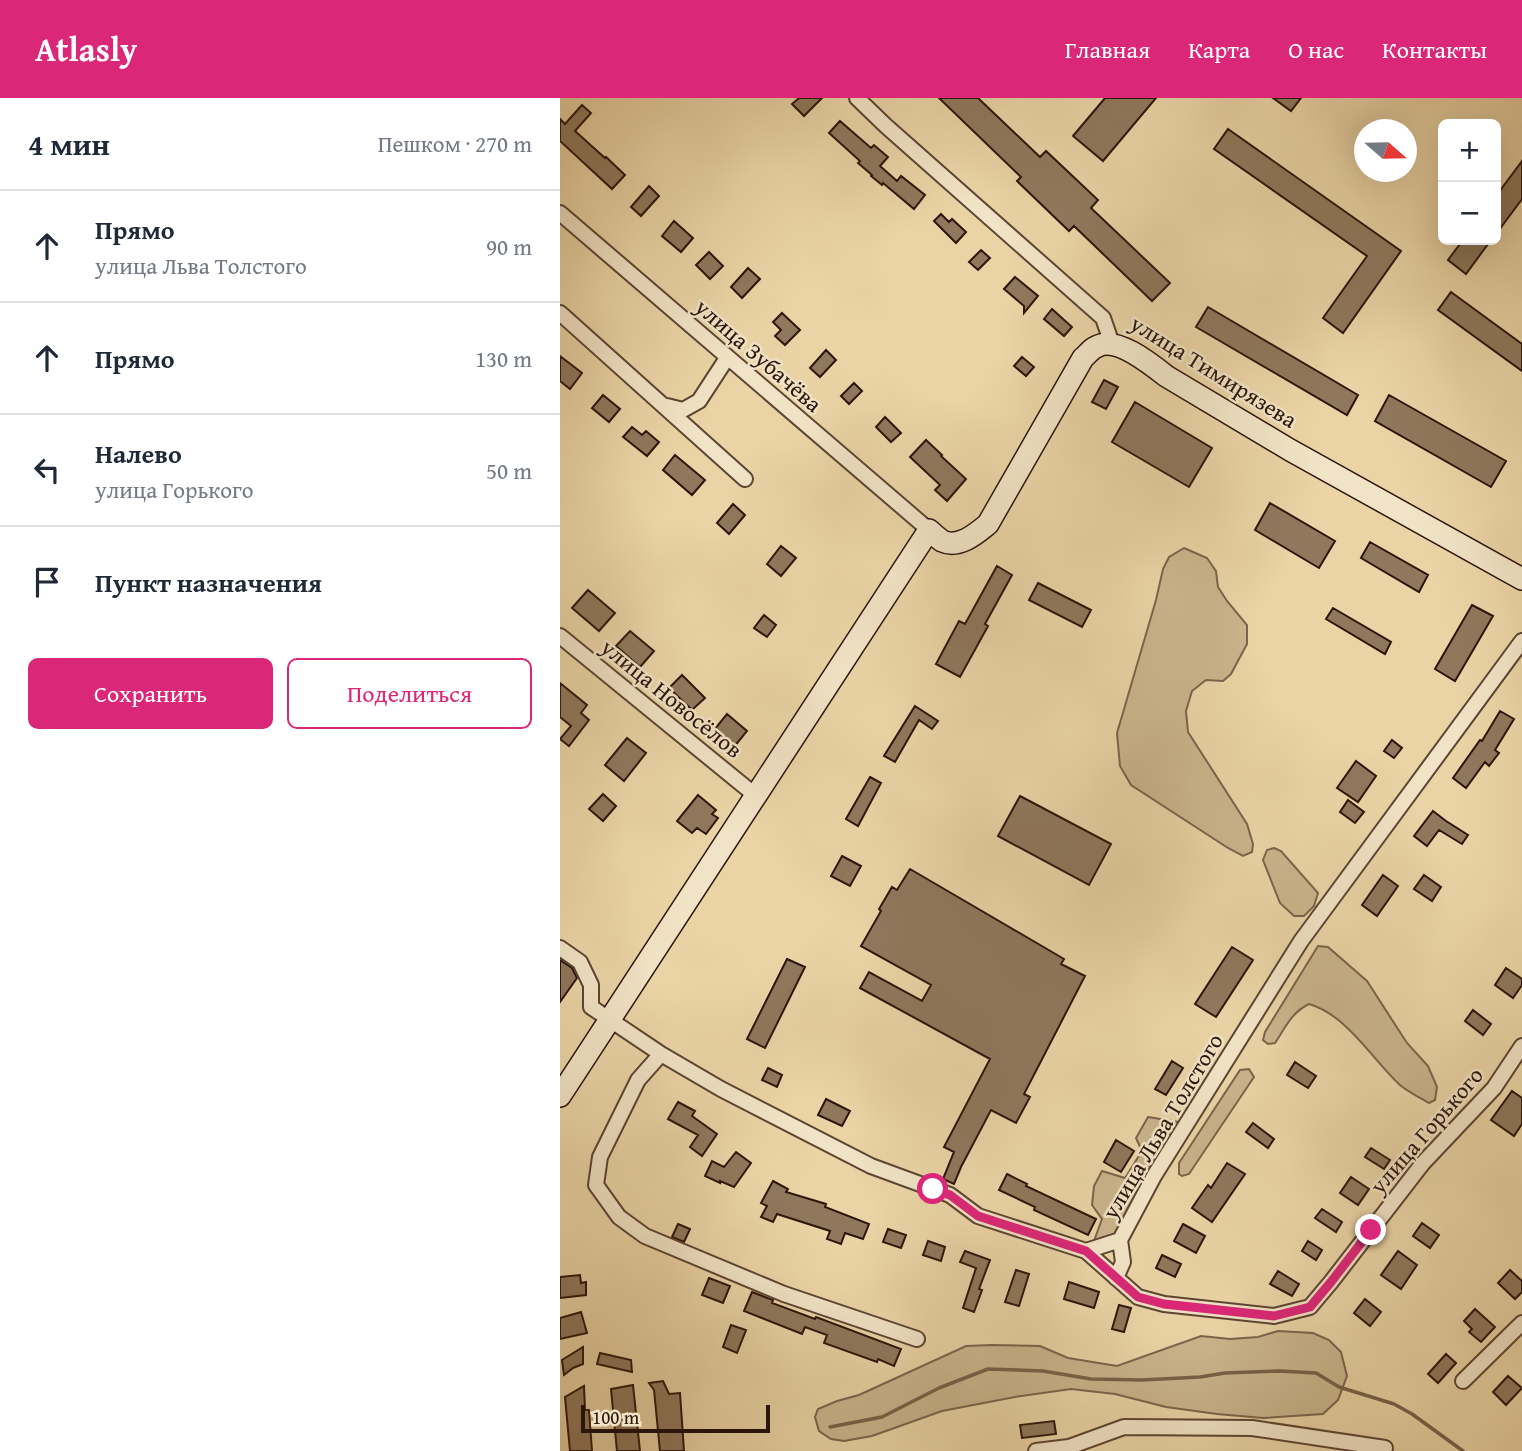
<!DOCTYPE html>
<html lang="ru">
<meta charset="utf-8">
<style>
body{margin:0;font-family:"Gentium Book Plus",serif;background:#f2f2f3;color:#1f2937}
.controls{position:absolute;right:21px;top:21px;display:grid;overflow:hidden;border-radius:10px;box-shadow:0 7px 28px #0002}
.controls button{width:63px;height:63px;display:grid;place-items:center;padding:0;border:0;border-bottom:2px solid #e0e1e3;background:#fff;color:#1f2937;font:35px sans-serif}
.compass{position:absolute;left:794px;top:21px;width:63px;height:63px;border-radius:50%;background:#fff;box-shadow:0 7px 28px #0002;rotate:110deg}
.scale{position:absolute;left:21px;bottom:18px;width:189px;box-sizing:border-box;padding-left:7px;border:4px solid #2c150b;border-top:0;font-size:19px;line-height:24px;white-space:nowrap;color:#2c150b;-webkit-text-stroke:5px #f1e3c5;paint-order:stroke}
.stop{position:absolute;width:21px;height:21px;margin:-16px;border:5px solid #db2777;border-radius:50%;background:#fff}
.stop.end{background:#db2777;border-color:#fff;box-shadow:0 2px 7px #0008}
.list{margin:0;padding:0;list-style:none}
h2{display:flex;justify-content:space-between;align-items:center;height:91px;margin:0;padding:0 28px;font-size:30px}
h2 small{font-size:23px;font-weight:400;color:#747a83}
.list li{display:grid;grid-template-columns:46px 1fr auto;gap:21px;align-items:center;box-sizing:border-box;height:112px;padding:0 28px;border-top:2px solid #e0e1e3}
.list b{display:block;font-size:26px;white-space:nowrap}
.list p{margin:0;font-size:23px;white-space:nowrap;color:#747a83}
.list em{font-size:23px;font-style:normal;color:#747a83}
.actions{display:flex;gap:14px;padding:21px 28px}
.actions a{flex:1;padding:16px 0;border:2px solid #db2777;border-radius:10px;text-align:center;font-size:24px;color:#db2777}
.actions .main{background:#db2777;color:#fff}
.icon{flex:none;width:38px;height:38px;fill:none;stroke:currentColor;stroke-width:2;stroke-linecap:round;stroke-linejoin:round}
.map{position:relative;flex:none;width:962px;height:1353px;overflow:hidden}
header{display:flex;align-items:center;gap:42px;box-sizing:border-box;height:98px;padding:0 35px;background:#db2777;color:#fff}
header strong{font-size:33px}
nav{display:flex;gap:38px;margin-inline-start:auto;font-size:24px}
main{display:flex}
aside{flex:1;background:#fff}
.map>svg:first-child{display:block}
.green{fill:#cab48c;stroke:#7b644c;stroke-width:2}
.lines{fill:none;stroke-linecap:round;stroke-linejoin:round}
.stream{stroke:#776148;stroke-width:3.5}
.building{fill:#8f785c;stroke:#2c150b;stroke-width:2}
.street-casing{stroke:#5c4532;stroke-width:18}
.secondary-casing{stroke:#2c150b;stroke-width:24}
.street{stroke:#f1e3c5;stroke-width:14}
.secondary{stroke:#f1e3c5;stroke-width:21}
.route{stroke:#db2777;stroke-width:9}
.labels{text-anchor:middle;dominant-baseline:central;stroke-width:5;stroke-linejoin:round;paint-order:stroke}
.street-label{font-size:23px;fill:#2c150b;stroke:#f1e3c5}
</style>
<header>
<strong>Atlasly</strong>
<nav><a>Главная</a><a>Карта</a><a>О нас</a><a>Контакты</a></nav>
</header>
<main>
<aside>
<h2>4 мин<small>Пешком · 270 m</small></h2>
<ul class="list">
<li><svg class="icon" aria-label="ahead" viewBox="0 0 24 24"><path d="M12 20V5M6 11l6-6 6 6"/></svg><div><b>Прямо</b><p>улица Льва Толстого</p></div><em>90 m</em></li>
<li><svg class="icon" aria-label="ahead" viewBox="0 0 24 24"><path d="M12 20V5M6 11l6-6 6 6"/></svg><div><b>Прямо</b></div><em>130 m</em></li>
<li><svg class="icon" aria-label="left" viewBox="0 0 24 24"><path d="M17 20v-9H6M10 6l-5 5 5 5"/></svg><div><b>Налево</b><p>улица Горького</p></div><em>50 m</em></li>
<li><svg class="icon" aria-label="arrive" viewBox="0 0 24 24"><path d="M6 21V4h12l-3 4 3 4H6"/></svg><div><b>Пункт назначения</b></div></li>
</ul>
<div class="actions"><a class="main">Сохранить</a><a>Поделиться</a></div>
</aside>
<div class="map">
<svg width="962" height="1353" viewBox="0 0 962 1353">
<rect width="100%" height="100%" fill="#ead4a6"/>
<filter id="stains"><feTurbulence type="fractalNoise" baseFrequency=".00286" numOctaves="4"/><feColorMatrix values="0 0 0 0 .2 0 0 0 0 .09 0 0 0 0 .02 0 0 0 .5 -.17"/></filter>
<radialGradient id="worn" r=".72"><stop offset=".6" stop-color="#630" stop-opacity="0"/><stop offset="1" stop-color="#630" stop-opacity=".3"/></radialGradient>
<!-- green -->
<path class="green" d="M624 450 647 460 656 473 658 489 667 503 687 527V546L671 576 663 583 646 582 632 593 626 613 628 634 687 726 693 746 692 754 683 758 668 750 571 687 560 668 557 635 596 502 603 471 609 459Z
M714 750 721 753 758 795 754 808 744 818H734L720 805 703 762 707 752Z
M758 848 768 849 807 883 847 945 868 968 877 989 875 1002 869 1005C859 999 848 994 840 987 812 961 787 917 749 906 732 914 725 930 715 945L708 946 703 942 705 934Z
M689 971 694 979 629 1076 622 1078 619 1076V1065L680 972Z
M588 1019 619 1024 587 1074 555 1137 534 1143 542 1121 532 1107 534 1088 542 1073 565 1080 582 1053 576 1040Z
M718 1233 753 1235 769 1242 781 1254 787 1278 778 1302 763 1316 703 1320 657 1316 606 1309 555 1296 511 1291 455 1299 382 1313 312 1338 284 1343 271 1341 259 1333 255 1319 258 1311 277 1303 299 1297 406 1248 432 1247 480 1248 508 1260 557 1268 641 1238 670 1241 698 1239Z"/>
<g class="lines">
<!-- stream -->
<path class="stream" d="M270 1329 322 1319 379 1290 428 1271 483 1273 531 1281 582 1282 640 1279 665 1275 719 1273 756 1275 779 1289 834 1306 852 1316 903 1353"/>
</g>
<!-- building -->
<path class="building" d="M239 0H262L244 18 232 6Z
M379 0H418L480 59 486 53 538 102 531 110 610 185 592 203 514 128 509 133 457 83 461 79Z
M545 0H596L543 63 513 38Z
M713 0H741L731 13Z
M22 7 31 15 15 33 45 60 46 59 65 77 52 91 0 43V21L5 26Z
M280 23 311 50 314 47 328 59 320 68 337 83 341 78 365 97 354 111 323 85 322 87 311 78 312 77 298 65 300 63 269 35Z
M668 31 841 153 783 235 763 220 807 158 654 51Z
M962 63V101L936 136V98Z
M89 88 99 98 81 118 71 109Z
M381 116 389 124 392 121 406 134 396 145 374 123Z
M114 123 133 140 121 154 102 138Z
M903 142H931L906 176 888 162Z
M421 152 430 160 418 172 409 164Z
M149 154 163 168 150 181 136 167Z
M188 170 200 181 182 200 171 189Z
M455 179 478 198 464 215V208L444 191Z
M891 194 962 246V273L878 212Z
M648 209 798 297 787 317 636 229Z
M492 211 512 229 504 238 484 221Z
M222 215 240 232 225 247 215 238 221 232 213 224Z
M266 252 276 262 260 279 250 270Z
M0 258 22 275 10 291 0 283Z
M462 259 474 269 466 278 454 268Z
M544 282 558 289 546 311 532 304Z
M294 285 302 293 289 306 281 298Z
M43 297 60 311 49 324 32 310Z
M829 297 946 363 931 389 815 323Z
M575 304 652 350 629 389 552 344Z
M325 319 341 335 331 344 316 329Z
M72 329 82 337 86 333 99 344 87 358 63 339Z
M366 342 382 357 381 358 406 381 387 403 375 392 380 387 350 359Z
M115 357 145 382 132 397 103 372Z
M710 405 775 443 759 470 695 432Z
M173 406 185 417 169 436 157 425Z
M810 444 868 477 859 494 801 460Z
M221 448 236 460 221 478 207 466Z
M437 468 452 477 425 526 428 528 400 579 376 566 399 523 405 526Z
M478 485 531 512 522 529 469 502Z
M28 492 55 515 39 533 12 510Z
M912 507 933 518 895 583 875 571Z
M773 510 831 544 825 556 766 521Z
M204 517 216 527 207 539 194 530Z
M70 533 94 553 80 569 56 548Z
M122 577 145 600 132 612 109 590Z
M0 585 27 607 21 615 29 622 9 648 0 641 11 628 0 619Z
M355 608 378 623 372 631 359 622 335 664 324 658Z
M940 613 954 621 935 652 939 655 929 668 925 664 906 690 893 680 920 642 922 643Z
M167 616 187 633 174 649 154 632Z
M67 640 86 655 64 683 45 667Z
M832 642 842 650 834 660 824 653Z
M796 663 816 678 798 704 777 690Z
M310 679 321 685 298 728 286 721Z
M43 696 56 708 43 723 29 711Z
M138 697 156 712 152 716 158 720 146 736 137 730 132 735 117 723Z
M460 698 551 746 529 787 438 738Z
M788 702 804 714 795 725 780 714Z
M873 713 886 723 908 737 902 746 879 732 867 748 854 738Z
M282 758 301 768 290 788 271 778Z
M350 771 504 861 501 866 525 878 464 996 470 999 456 1025 431 1012 401 1069 394 1086 383 1081 394 1054 384 1049 430 961 300 890 309 874 362 903 371 887 301 848 321 813 319 811 332 789 337 792Z
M823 777 838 788 817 818 802 807Z
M864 777 881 789 872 803 854 791Z
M672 849 693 862 656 919 635 906Z
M227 861 245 869 205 950 187 941Z
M0 862 12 870 17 880 0 904Z
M946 870 962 881V887L953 900 935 887Z
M913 912 931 926 923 937 905 923Z
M612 963 623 970 606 997 595 991Z
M735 964 756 978 748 990 727 977Z
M208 970 222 977 217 989 202 982Z
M952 993 962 1000V1026L954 1038 931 1022Z
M266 1001 290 1013 282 1028 258 1017Z
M118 1004 135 1013 132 1018 157 1036 142 1058 130 1049 138 1037 108 1021Z
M693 1025 714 1041 708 1050 686 1034Z
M556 1042 574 1053 561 1074 544 1064Z
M811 1050 830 1062 824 1071 805 1059Z
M176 1054 191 1065 174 1089 160 1083V1085L145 1078 152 1063 164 1069Z
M667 1065 685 1076 652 1124 632 1110 648 1087 651 1090Z
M447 1076 467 1086 466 1088 536 1121 528 1137 474 1112 475 1109 439 1092Z
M791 1079 809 1091 798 1107 780 1095Z
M213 1083 228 1091 226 1094 266 1106 265 1109 309 1126 303 1141 285 1135 281 1146 267 1141 270 1133 217 1116 213 1124 201 1119 207 1108 201 1105Z
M762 1111 782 1124 776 1134 755 1120Z
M862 1125 879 1137 870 1150 853 1138Z
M118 1126 130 1131 124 1144 112 1139Z
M623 1126 645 1138 636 1155 614 1143Z
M328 1131 346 1137 341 1150 323 1144Z
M368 1143 385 1149 381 1163 363 1157Z
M748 1143 762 1152 756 1162 742 1153Z
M405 1153 430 1162 419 1191 422 1192 414 1214 403 1210 416 1170 400 1164Z
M838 1153 857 1167 841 1191 821 1177Z
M602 1157 621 1166 615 1179 596 1170Z
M456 1172 469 1176 459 1208 445 1204Z
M950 1172 962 1183V1194L955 1201 938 1185Z
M718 1173 739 1186 732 1198 710 1186Z
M20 1177 21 1185 26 1184V1197L0 1200V1179Z
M149 1180 170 1188 163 1205 142 1197Z
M509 1184 539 1194 534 1210 504 1201Z
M192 1194 213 1202 212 1205 255 1221 256 1219 341 1251 334 1268 318 1261 317 1264 264 1245 267 1237 245 1229 242 1236 184 1213Z
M805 1201 821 1214 810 1228 794 1215Z
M559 1207 571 1210 564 1234 552 1231Z
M915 1211 935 1229 921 1244 909 1234 912 1231 904 1223Z
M21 1214 27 1235 0 1241V1220Z
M171 1227 186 1232 177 1255 163 1249Z
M23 1249V1266L13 1270 4 1277 2 1262Z
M40 1255 71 1262 72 1274 37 1266Z
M886 1256 896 1265 878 1285 868 1276Z
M948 1278 962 1290 946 1307 933 1294Z
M103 1283 109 1296 120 1295 124 1353H100L94 1292 89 1285Z
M73 1287 80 1353H57L51 1291Z
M24 1288 25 1312H29L32 1353H10L5 1299Z
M494 1323 496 1336 462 1340 460 1327Z"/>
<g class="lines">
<!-- street casing -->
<g class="street-casing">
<path id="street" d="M297 0 326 28 543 220 552 246
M0 115 369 432
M0 215 185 381
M107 308 123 312 139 303 167 260
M0 538 195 697
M0 850 20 864 31 887V909L101 956 161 991 311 1068 390 1097 418 1118 526 1153 560 1142 594 1078 741 843 962 543
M101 956 78 982 40 1059 36 1087 59 1119 85 1138 224 1196 357 1241
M526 1153 578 1199 604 1206 714 1218 750 1209 771 1184 863 1065 934 990 962 948
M556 1180 563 1164 560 1142
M903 1283 962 1225
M476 1353 509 1349 564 1329 692 1330 825 1350"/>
</g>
<!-- secondary casing -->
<g class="secondary-casing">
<path id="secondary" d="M0 998 369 432C373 436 378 440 382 443 399 451 417 435 428 426L523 260C527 257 531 251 536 249 555 237 591 266 606 278L730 352 962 481"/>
</g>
<!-- street -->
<use href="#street" class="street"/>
<!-- secondary -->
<use href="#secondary" class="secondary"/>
</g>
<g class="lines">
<!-- route -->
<path class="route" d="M373 1091 390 1097 418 1118 526 1153 578 1199 604 1206 714 1218 750 1209 771 1184 811 1132"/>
</g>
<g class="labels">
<!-- street labels -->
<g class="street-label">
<text transform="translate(199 257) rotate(41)">улица Зубачёва</text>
<text transform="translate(654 273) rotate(32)">улица Тимирязева</text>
<text transform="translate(112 600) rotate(39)">улица Новосёлов</text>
<text transform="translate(602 1028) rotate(-59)">улица Льва Толстого</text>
<text transform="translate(866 1032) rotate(-49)">улица Горького</text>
</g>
</g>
<rect width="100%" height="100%" filter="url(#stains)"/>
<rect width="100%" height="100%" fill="url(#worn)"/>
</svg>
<div class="controls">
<button>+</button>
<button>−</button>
</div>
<svg class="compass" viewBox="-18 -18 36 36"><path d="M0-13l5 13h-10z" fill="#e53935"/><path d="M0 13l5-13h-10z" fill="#747a83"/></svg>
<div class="scale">100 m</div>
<div class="stop" style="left:373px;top:1091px"></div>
<div class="stop end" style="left:811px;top:1132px"></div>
</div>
</main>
